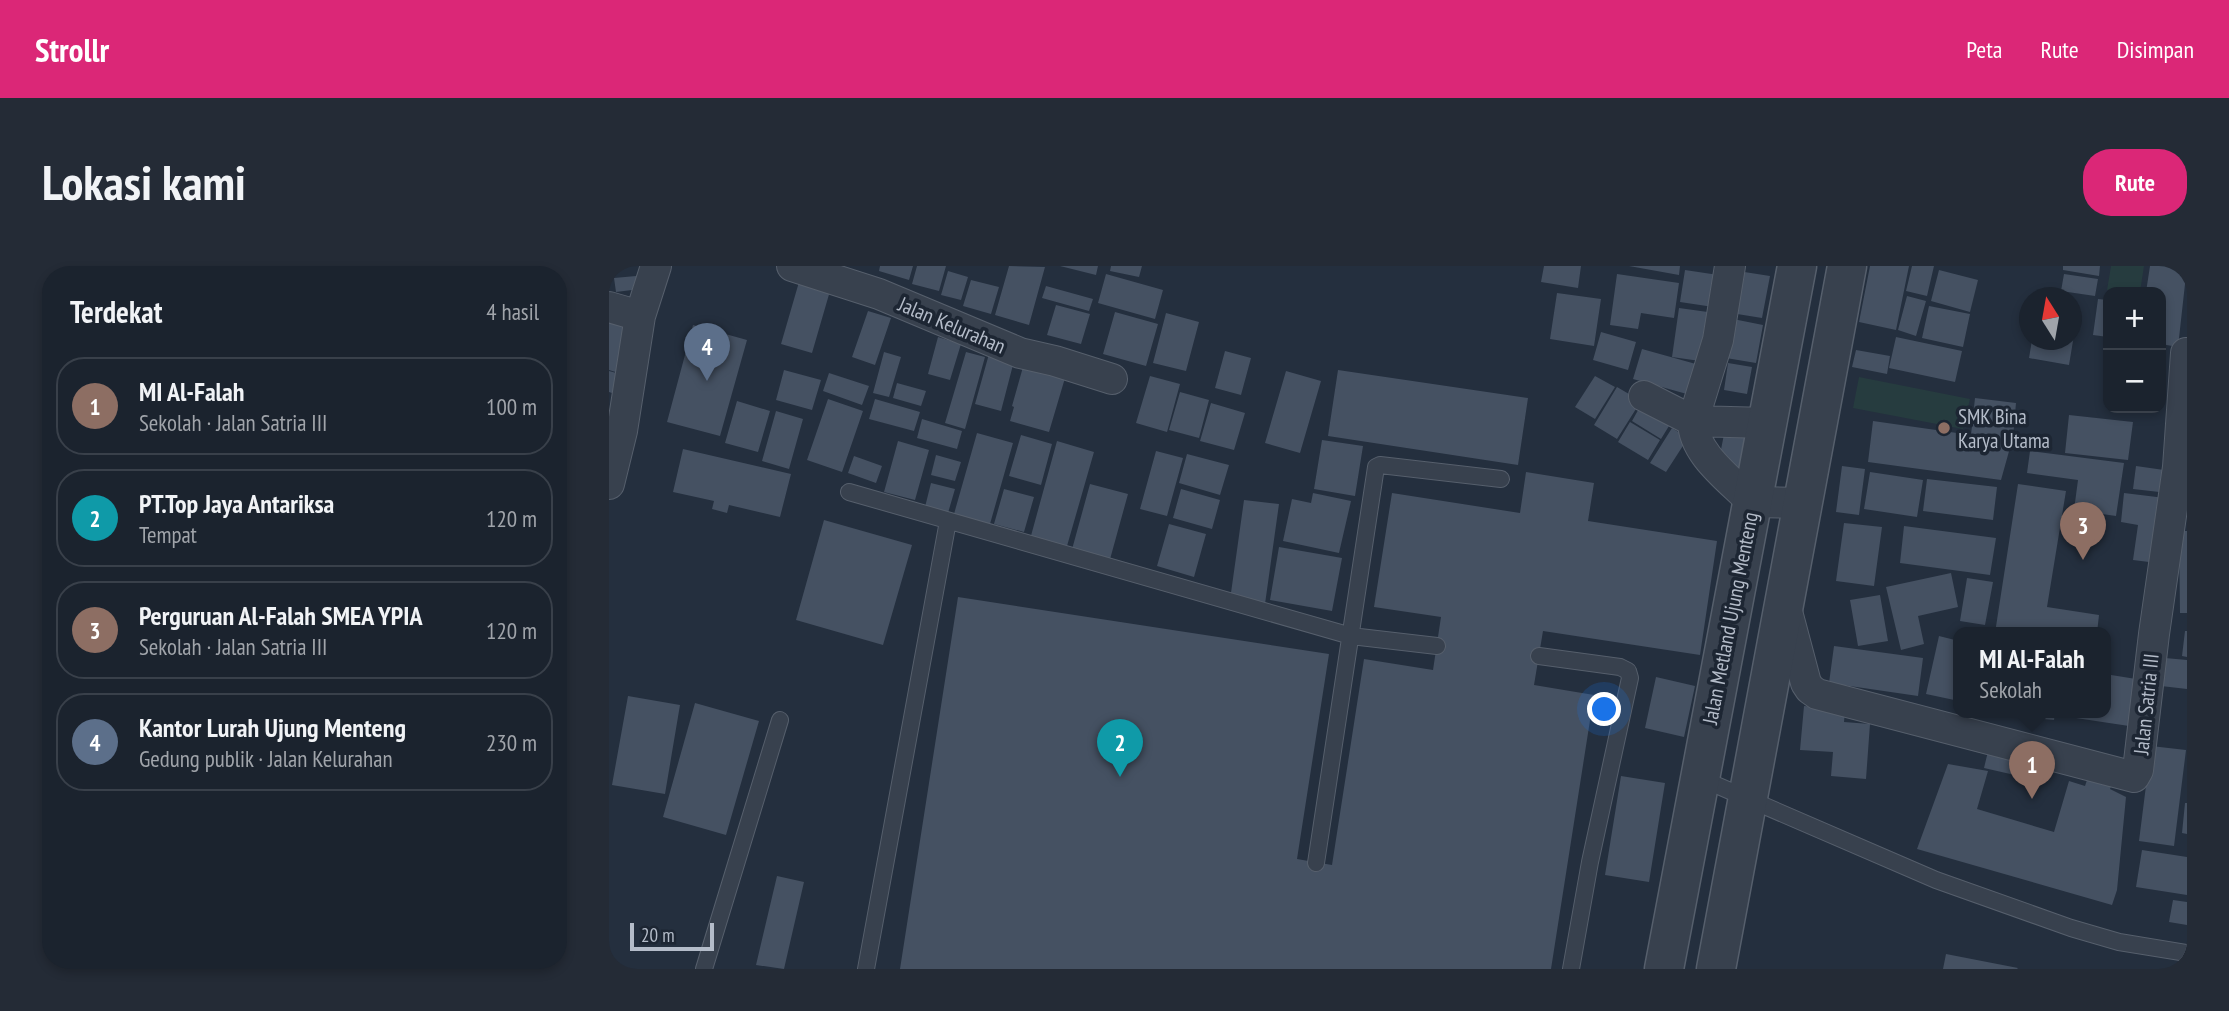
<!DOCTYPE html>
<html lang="id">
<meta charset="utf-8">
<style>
body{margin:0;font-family:"PT Sans Narrow",sans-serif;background:#242b36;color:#f1f3f6}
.controls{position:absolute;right:21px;top:21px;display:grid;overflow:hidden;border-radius:14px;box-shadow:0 4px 10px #0003}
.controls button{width:63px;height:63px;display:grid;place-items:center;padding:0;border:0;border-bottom:2px solid #39404a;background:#1b232e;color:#f1f3f6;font:35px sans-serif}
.compass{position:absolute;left:1410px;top:21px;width:63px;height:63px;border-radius:50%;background:#1b232e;box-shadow:0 4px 10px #0003;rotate:349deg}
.scale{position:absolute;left:21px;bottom:18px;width:84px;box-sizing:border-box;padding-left:7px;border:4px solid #b4bcc9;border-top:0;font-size:19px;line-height:24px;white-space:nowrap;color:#b4bcc9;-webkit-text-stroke:5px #1d2633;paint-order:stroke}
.you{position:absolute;left:996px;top:444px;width:24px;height:24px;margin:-18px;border:5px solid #fff;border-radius:50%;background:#1a73e8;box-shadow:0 0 0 10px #1a73e833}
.badge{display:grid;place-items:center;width:46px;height:46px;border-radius:50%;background:#db2777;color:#fff;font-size:23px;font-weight:700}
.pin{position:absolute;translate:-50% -58px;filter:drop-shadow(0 2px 4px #0008)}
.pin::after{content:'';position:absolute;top:37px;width:24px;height:21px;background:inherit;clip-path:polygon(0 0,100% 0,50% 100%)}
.popup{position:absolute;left:1344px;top:361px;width:158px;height:91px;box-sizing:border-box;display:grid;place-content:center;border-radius:14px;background:#1b232e;filter:drop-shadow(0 2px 5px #0005);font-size:23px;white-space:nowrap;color:#a0a4aa}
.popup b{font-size:26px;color:#f1f3f6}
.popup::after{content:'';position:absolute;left:50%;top:100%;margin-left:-14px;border:14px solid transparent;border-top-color:#1b232e}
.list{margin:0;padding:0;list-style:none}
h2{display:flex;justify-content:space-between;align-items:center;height:91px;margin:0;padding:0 28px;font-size:30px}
h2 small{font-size:23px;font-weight:400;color:#a0a4aa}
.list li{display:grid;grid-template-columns:46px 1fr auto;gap:21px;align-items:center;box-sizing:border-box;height:98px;margin:0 14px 14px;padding:0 14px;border:2px solid #39404a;border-radius:28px}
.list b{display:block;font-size:26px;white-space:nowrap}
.list p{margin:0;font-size:23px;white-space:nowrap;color:#a0a4aa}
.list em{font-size:23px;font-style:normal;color:#a0a4aa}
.map{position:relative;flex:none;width:1578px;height:703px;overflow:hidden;border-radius:28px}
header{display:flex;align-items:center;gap:42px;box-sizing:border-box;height:98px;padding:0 35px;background:#db2777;color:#fff}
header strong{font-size:33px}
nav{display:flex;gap:38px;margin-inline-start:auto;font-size:24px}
.intro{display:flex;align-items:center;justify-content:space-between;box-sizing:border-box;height:168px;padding:0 42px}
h1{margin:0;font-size:49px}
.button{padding:18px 32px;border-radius:28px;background:#db2777;color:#fff;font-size:24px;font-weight:700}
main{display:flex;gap:42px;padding:0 42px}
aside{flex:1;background:#1b232e;border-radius:28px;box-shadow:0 4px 10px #0003}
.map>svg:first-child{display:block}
.green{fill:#263c3f}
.building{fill:#455162}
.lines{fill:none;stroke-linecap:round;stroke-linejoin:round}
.service-casing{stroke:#565f6c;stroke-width:18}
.minor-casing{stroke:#565f6c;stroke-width:32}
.tertiary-casing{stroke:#565f6c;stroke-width:41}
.service{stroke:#38414e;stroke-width:16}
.minor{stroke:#38414e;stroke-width:30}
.tertiary{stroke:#38414e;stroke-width:38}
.education-dot{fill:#8d6e63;stroke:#1d2633;stroke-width:2.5}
.labels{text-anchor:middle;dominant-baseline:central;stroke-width:7;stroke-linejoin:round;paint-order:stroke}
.street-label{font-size:21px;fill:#b4bcc9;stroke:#1d2633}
.poi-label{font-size:21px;fill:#b4bcc9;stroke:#1d2633;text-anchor:start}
</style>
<header>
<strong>Strollr</strong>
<nav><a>Peta</a><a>Rute</a><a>Disimpan</a></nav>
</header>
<div class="intro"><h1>Lokasi kami</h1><a class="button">Rute</a></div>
<main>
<aside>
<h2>Terdekat<small>4 hasil</small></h2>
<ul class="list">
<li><span class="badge" style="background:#8d6e63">1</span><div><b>MI Al-Falah</b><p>Sekolah · Jalan Satria III</p></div><em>100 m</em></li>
<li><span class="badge" style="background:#0f9aa8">2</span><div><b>PT.Top Jaya Antariksa</b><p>Tempat</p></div><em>120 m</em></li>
<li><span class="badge" style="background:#8d6e63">3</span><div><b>Perguruan Al-Falah SMEA YPIA</b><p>Sekolah · Jalan Satria III</p></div><em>120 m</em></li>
<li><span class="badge" style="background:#5c6f8a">4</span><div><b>Kantor Lurah Ujung Menteng</b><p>Gedung publik · Jalan Kelurahan</p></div><em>230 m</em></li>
</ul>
</aside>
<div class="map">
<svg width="1578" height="703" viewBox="0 0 1578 703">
<rect width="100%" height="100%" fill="#242f3e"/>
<!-- green -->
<path class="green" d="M1502 0H1535L1531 26 1498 24Z
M1250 111 1361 133 1354 163 1244 142Z"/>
<!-- building -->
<path class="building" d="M0 0H6L4 12 0 11Z
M271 0H304L300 14 270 5Z
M308 0H337L330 25 303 18Z
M400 0 436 1 420 59 386 49Z
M451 0H489L487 9Z
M502 0H533L530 11 501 5Z
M935 0H972L969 22 932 16Z
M1020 0H1071L1070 9Z
M1261 0H1300L1287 64 1250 56Z
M1303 0H1325L1318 30 1297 25Z
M1454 0H1491L1490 10 1454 4Z
M1541 0H1578L1569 81 1552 78V26H1537Z
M1076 4 1116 10 1111 42 1071 36Z
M1330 4 1369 14 1361 46 1322 35Z
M339 5 359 11 352 34 332 29Z
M1129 5 1161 10 1153 52 1122 47Z
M497 8 554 24 546 53 489 37Z
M1008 8 1070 17 1065 52 1032 47 1029 63 1001 59Z
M1455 8 1489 13 1486 30 1452 25Z
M38 9 39 22 7 26 5 12Z
M362 14 390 21 382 48 354 40Z
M190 16 221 25 203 87 172 78Z
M437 20 484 33 480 45 433 32Z
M948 27 992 33 985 80 941 73Z
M1298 30 1317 35 1307 70 1289 64Z
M1489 33 1499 34V71L1484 69Z
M447 39 481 48 472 78 438 69Z
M1320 40 1361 48 1354 81 1313 72Z
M1070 42 1106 47 1098 96 1063 91Z
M0 44 25 50 10 107 0 104Z
M259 45 282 52 266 99 243 91Z
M506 46 549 58 537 100 494 88Z
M557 47 590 56 577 105 544 97Z
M1462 50 1468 51 1460 99 1420 92 1423 74H1462Z
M1124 53 1154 59 1147 97 1117 92Z
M84 59 138 74 111 170 58 156Z
M992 66 1027 76 1019 104 984 94Z
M329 71 352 78 341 114 319 108Z
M1287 71 1353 85 1346 116 1280 102Z
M1033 83 1094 100 1085 130 1024 113Z
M1247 84 1281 90 1278 108 1243 101Z
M616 85 642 92 632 129 606 122Z
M275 86 292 91 280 131 264 127Z
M357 86 376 91 356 163 336 157Z
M380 88 405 95 392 145 366 138Z
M1119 97 1143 101 1138 128 1115 124Z
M414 101 456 112 440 166 401 155 405 141 403 140Z
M175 104 212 114 203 144 167 134Z
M729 104 919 132 909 199 719 170Z
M0 105 11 108 6 128 0 126Z
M677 105 712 115 691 187 656 177Z
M220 107 260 120 253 139 214 125Z
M541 110 571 118 558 166 527 157Z
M986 110 1006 121 986 153 966 141Z
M288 117 317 125 312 140 284 132Z
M1008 121 1032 135 1008 173 985 159Z
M571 126 600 134 590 172 560 164Z
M1366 132 1407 137 1404 171 1392 214 1259 196 1264 155 1362 169Z
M219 133 254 145 233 206 198 194Z
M266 133 311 146 305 165 260 153Z
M128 135 161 145 149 186 116 177Z
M602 137 636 147 625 184 591 175Z
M1033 137 1063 155 1052 173 1023 155Z
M167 145 194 153 180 203 153 195Z
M1460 149 1524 156 1519 194 1456 187Z
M313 153 353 165 348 183 308 172Z
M1021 156 1051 174 1039 194 1009 176Z
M1117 158 1138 161 1130 203 1109 199Z
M1063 162 1079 172 1057 206 1041 197Z
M368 167 404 177 381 258 345 248Z
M412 169 443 178 432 219 400 210Z
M713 174 754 180 746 230 705 223Z
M289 175 320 184 306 234 275 226Z
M448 175 485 186 456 287 420 277Z
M74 183 182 208 171 251 120 239 118 247 103 243 105 235 64 226Z
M547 185 574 192 558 250 531 243Z
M1421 185 1515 197 1507 250 1465 244 1469 214 1418 207Z
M578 188 620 199 611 229 570 217Z
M327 189 352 196 346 215 322 209Z
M245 190 273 200 267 217 239 207Z
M1233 200 1256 203 1250 249 1227 246Z
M1527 200 1562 205 1559 227 1524 223Z
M917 206 985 217 979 255 1108 275 1091 389 934 365 925 419 985 429 942 703H291L349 331 720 388 688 593 723 599 755 393 824 404 832 351 765 341 783 227 911 247Z
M1261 206 1314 214 1308 251 1255 243Z
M1318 213 1388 221 1384 254 1314 245Z
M322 217 346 223 339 247 316 241Z
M481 218 519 228 500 297 462 287Z
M1409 218 1457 225 1438 341 1490 349 1488 367H1386Z
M395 223 425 231 415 266 385 258Z
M572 223 611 234 603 263 564 252Z
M704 227 742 235 730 287 674 275 683 233 702 237Z
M1515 227 1556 232 1548 297 1524 294 1529 259 1512 256Z
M635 234 670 238 656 338 621 334Z
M215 254 303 279 274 379 187 354Z
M1235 257 1273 261 1265 320 1227 315Z
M560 258 597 268 585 311 548 300Z
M1295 260 1387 272 1381 309 1291 297Z
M1570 265H1578V347H1571Z
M670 281 733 292 723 345 661 334Z
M1342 307 1349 341 1309 350 1315 378 1292 384 1277 321Z
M1358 312 1384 316 1376 359 1351 355Z
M1271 329 1279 375 1249 380 1241 334Z
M1576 365H1578V391L1573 390Z
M1330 370 1350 375V435L1317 428Z
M1225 380 1314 392 1309 430 1220 417Z
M1556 392 1578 394V423L1552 420Z
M1496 408 1527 413 1520 460 1447 449 1496 447Z
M1047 411 1086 420 1075 471 1036 462Z
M19 430 71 439 56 528 3 519Z
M86 437 150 455 117 569 54 551Z
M1195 440 1236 444 1235 456 1261 458 1257 513 1222 510 1224 486 1191 484Z
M1423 447H1446L1445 454 1422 452Z
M1381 477 1416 485 1410 510 1375 502Z
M1542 480 1577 484 1565 580 1530 575Z
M1339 498 1379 505 1368 543 1445 566 1460 515 1476 520 1479 511 1503 518 1501 523 1517 531 1508 624 1503 639 1308 583Z
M1012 510 1056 517 1040 616 996 609Z
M1576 537H1578V568L1573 567Z
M1533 584 1578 591V629L1527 621Z
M168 610 195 616 175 703 147 699Z
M1564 634 1578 636V659L1560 656Z
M1337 688 1409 702 1408 703H1334Z"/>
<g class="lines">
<!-- service casing -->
<g class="service-casing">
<path id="service" d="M240 226 742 370 828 380
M930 390 1011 401 1019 405 1021 412 981 596 962 703
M1091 512 1327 614 1462 662 1510 676 1578 687
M707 597 767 201 771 199 892 213
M95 703 171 454
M257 703 339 255"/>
</g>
<!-- minor casing -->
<g class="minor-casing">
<path id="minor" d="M183 0 270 28 411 87 446 95 503 113
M1121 0 1109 74 1084 155 1158 157
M0 41 31 50
M1035 130 1084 155C1084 188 1122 214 1143 236L1194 237
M0 218 13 165 31 50 47 0
M1176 338 1197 417 1201 423 1208 428 1525 511 1529 504 1545 368 1569 201 1577 87"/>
</g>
<!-- tertiary casing -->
<g class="tertiary-casing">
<path id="tertiary" d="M1055 703 1188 0
M1107 703 1238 0"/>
</g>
<!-- service -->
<use href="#service" class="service"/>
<!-- minor -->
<use href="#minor" class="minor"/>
<!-- tertiary -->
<use href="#tertiary" class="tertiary"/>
</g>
<!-- markers -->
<circle class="education-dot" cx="1335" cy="162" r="7"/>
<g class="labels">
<!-- street labels -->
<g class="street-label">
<text transform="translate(343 59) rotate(23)">Jalan Kelurahan</text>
<text transform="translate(1121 352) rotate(-79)">Jalan Metland Ujung Menteng</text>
<text transform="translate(1537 438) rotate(-84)">Jalan Satria III</text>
</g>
<!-- poi labels -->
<g class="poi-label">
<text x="1349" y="150">SMK Bina<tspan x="1349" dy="24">Karya Utama</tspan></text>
</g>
</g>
</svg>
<div class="controls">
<button>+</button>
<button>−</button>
</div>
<svg class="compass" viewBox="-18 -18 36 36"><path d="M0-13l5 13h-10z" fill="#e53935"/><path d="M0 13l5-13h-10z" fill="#a0a4aa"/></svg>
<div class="scale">20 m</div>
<div class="you"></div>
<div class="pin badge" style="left:1423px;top:533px;background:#8d6e63">1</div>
<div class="popup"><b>MI Al-Falah</b>Sekolah</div>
<div class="pin badge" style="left:511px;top:511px;background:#0f9aa8">2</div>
<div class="pin badge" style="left:1474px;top:294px;background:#8d6e63">3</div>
<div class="pin badge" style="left:98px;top:115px;background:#5c6f8a">4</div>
</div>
</main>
